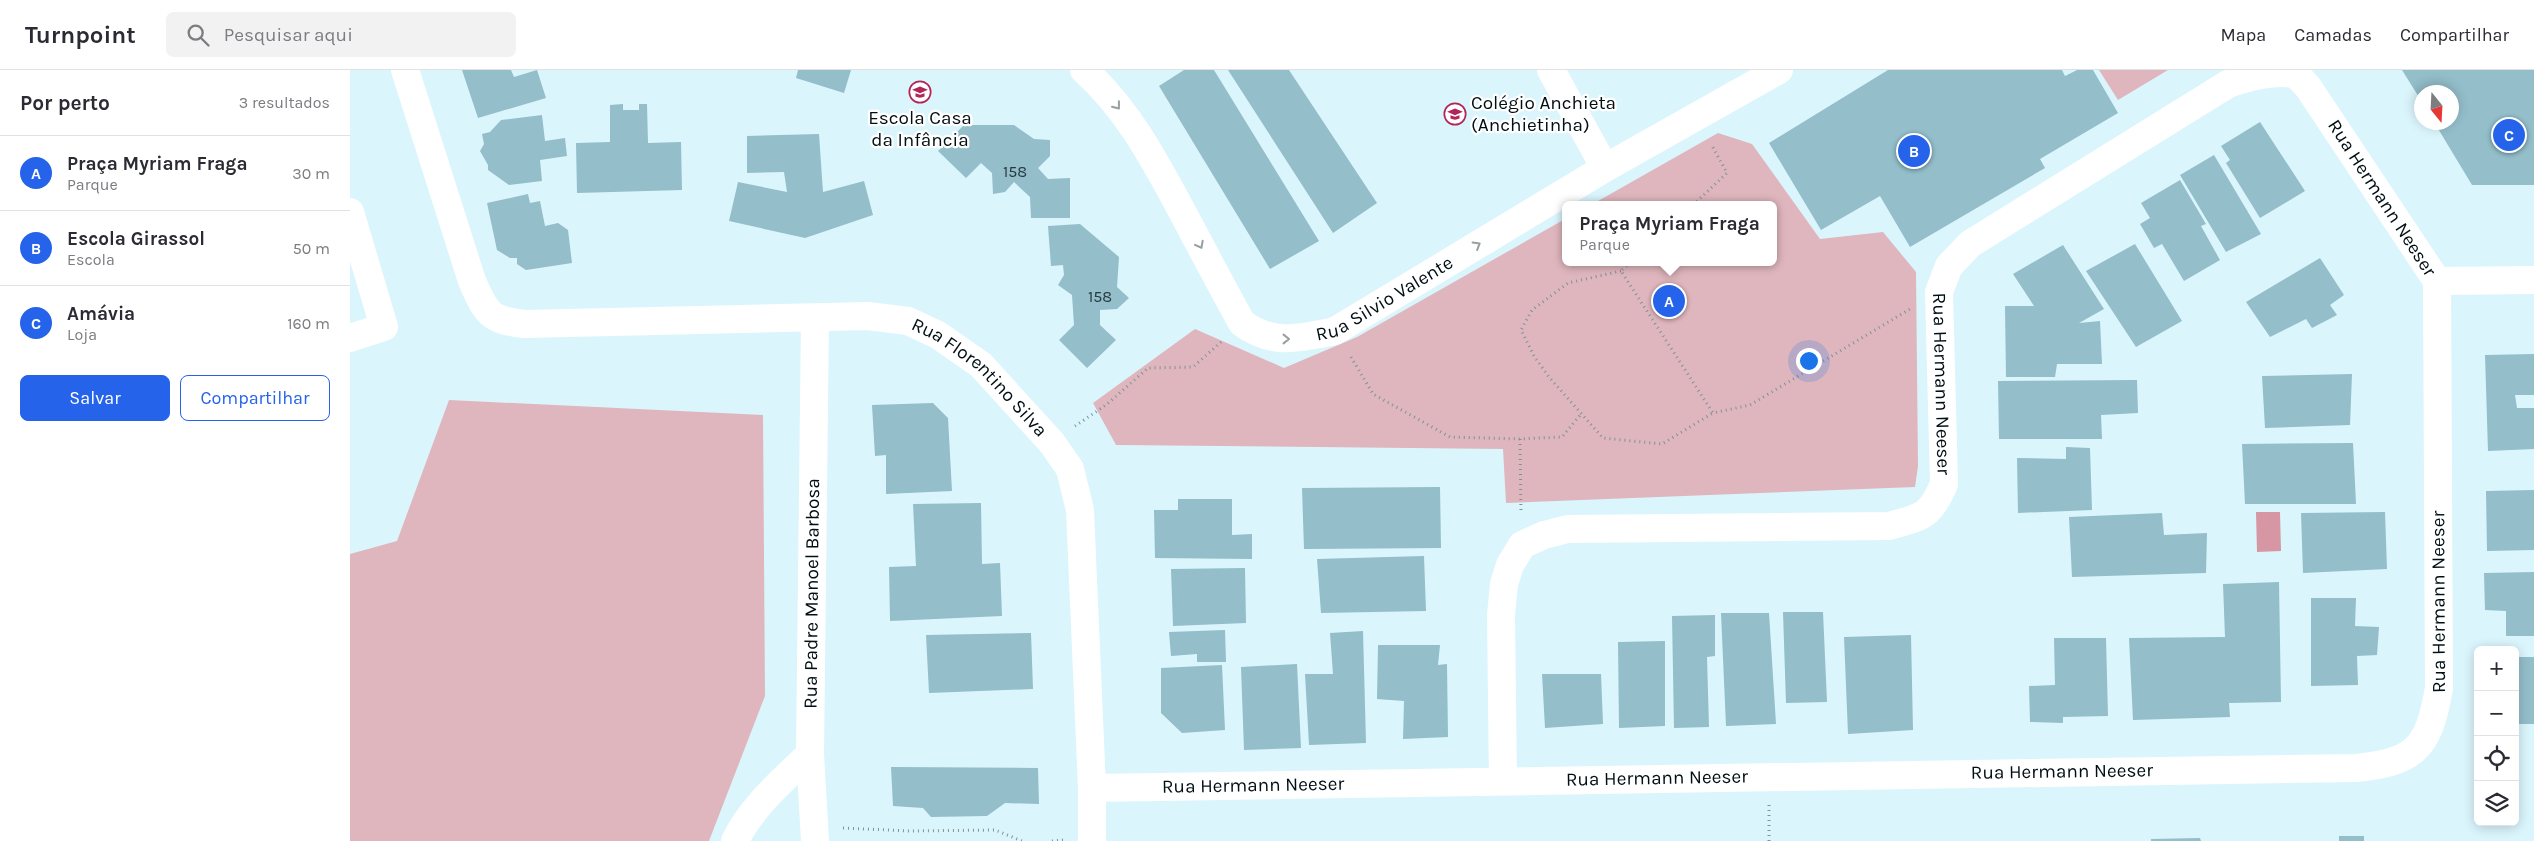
<!DOCTYPE html>
<html lang="pt">
<meta charset="utf-8">
<style>
body{margin:0;font-family:Karla,sans-serif;background:#f2f2f3;color:#2b2b33}
.controls{position:absolute;right:15px;bottom:15px;display:grid;overflow:hidden;border-radius:8px;box-shadow:0 2px 12px #0003}
.controls button{width:45px;height:45px;display:grid;place-items:center;padding:0;border:0;border-bottom:1px solid #e1e1e2;background:#fff;color:#2b2b33;font:25px sans-serif}
.compass{position:absolute;left:2064px;top:15px;width:45px;height:45px;border-radius:50%;background:#fff;box-shadow:0 2px 12px #0003;rotate:162deg}
.you{position:absolute;left:1458px;top:290px;width:18px;height:18px;margin:-12px;border:4px solid #fff;border-radius:50%;background:#1a73e8;box-shadow:0 0 0 8px #1a73e833}
.badge{display:grid;place-items:center;width:32px;height:32px;border-radius:50%;background:#2563eb;color:#fff;font-size:16px;font-weight:700}
.pin{position:absolute;translate:-50% -50%;border:2px solid #fff;box-shadow:0 1px 5px #0006}
.popup{position:absolute;left:1212px;top:131px;width:215px;height:65px;box-sizing:border-box;display:grid;place-content:center;border-radius:8px;background:#fff;filter:drop-shadow(0 1px 4px #0005);font-size:16px;white-space:nowrap;color:#7c7c81}
.popup b{font-size:19px;color:#2b2b33}
.popup::after{content:'';position:absolute;left:50%;top:100%;margin-left:-10px;border:10px solid transparent;border-top-color:#fff}
.list{margin:0;padding:0;list-style:none}
h2{display:flex;justify-content:space-between;align-items:center;height:65px;margin:0;padding:0 20px;font-size:21px}
h2 small{font-size:16px;font-weight:400;color:#7c7c81}
.list li{display:grid;grid-template-columns:32px 1fr auto;gap:15px;align-items:center;box-sizing:border-box;height:75px;padding:0 20px;border-top:1px solid #e1e1e2}
.list b{display:block;font-size:19px;white-space:nowrap}
.list p{margin:0;font-size:16px;white-space:nowrap;color:#7c7c81}
.list em{font-size:16px;font-style:normal;color:#7c7c81}
.actions{display:flex;gap:10px;padding:15px 20px}
.actions a{flex:1;padding:11px 0;border:1px solid #2563eb;border-radius:8px;text-align:center;font-size:18px;color:#2563eb}
.actions .main{background:#2563eb;color:#fff}
.icon{flex:none;width:28px;height:28px;fill:none;stroke:currentColor;stroke-width:2;stroke-linecap:round;stroke-linejoin:round}
.map{position:relative;flex:none;width:2184px;height:771px;overflow:hidden}
header{display:flex;align-items:center;gap:30px;box-sizing:border-box;height:70px;padding:0 25px;background:#fff;border-bottom:1px solid #e1e1e2}
header strong{font-size:24px}
nav{display:flex;gap:28px;margin-inline-start:auto;font-size:18px}
.search{width:350px;height:45px;background:#f2f2f3;display:flex;align-items:center;gap:12px;box-sizing:border-box;padding:0 18px;border-radius:8px;color:#7c7c81;font-size:19px}
main{display:flex}
aside{flex:1;background:#fff}
.map>svg:first-child{display:block}
.green{fill:#dfb6bd}
.water{fill:#d796a3}
.building{fill:#93beca}
.lines{fill:none;stroke-linecap:round;stroke-linejoin:round}
.path{stroke:#7e9298;stroke-width:3;stroke-dasharray:1 4;stroke-linecap:butt}
.minor{stroke:#fff;stroke-width:28}
.oneway{stroke:#999fa0}
.labels{text-anchor:middle;dominant-baseline:central;stroke-width:4.5;stroke-linejoin:round;paint-order:stroke}
.number-label{font-size:16px;fill:#263a40}
.poi-label{font-size:19px;fill:#010e12;stroke:#fff;text-anchor:start}
.street-label{font-size:19px;fill:#010e12;stroke:#fff}
</style>
<header>
<strong>Turnpoint</strong>
<div class="search"><svg class="icon" aria-label="search" viewBox="0 0 24 24"><circle cx="10" cy="10" r="6"/><path d="M15 15l6 6"/></svg>Pesquisar aqui</div>
<nav><a>Mapa</a><a>Camadas</a><a>Compartilhar</a></nav>
</header>
<main>
<aside>
<h2>Por perto<small>3 resultados</small></h2>
<ul class="list">
<li><span class="badge">A</span><div><b>Praça Myriam Fraga</b><p>Parque</p></div><em>30 m</em></li>
<li><span class="badge">B</span><div><b>Escola Girassol</b><p>Escola</p></div><em>50 m</em></li>
<li><span class="badge">C</span><div><b>Amávia</b><p>Loja</p></div><em>160 m</em></li>
</ul>
<div class="actions"><a class="main">Salvar</a><a>Compartilhar</a></div>
</aside>
<div class="map">
<svg width="2184" height="771" viewBox="0 0 2184 771">
<rect width="100%" height="100%" fill="#dbf5fd"/>
<!-- green -->
<path class="green" d="M1749 0H1818L1768 30Z
M1368 63 1402 74 1470 169 1533 162 1566 202 1568 396 1565 417 1156 433 1153 379 766 375 743 333 845 259 934 298 1007 267 1215 149V192H1423V135H1241Z
M99 330 413 345 415 626 359 771H0V484L47 471Z"/>
<!-- water -->
<path class="water" d="M1906 442H1930L1931 481 1907 482Z"/>
<!-- building -->
<path class="building" d="M112 0H161L164 7 187 0 196 28 128 48Z
M448 0H501L494 23 446 8Z
M834 0H864L969 171 920 199 809 16Z
M878 0H939L1027 133 983 163Z
M1538 0H1712L1715 6 1727 0H1743L1768 43 1690 89 1695 98 1560 177 1530 126 1471 160 1419 73Z
M2052 0H2184V115H2122L2084 52H2102V22H2072V32Z
M273 34V40H289V34H297L298 73 331 72 332 120 227 123 226 73 260 72V35Z
M192 45 195 71 215 68 217 86 190 90 192 111 159 115 138 100V95L130 81 134 74 132 64 140 62 151 50Z
M1910 52 1955 121 1910 148 1876 93 1880 90 1871 76Z
M614 55H664L684 69 700 70V86L688 98 698 109 720 108V148H681L680 127 664 112 655 122 643 124 642 103 631 93 616 108 588 81Z
M469 64 473 122 514 111 523 145 455 168 379 151 388 112 437 122 434 102 397 103V66Z
M1864 85 1911 164 1876 182 1830 105Z
M1830 110 1856 154 1851 156 1870 190 1834 211 1812 174 1804 178 1790 154 1800 148 1791 133Z
M178 124 180 133 190 131 195 156 208 153 218 160 222 193 176 200 167 194V188H160L147 180 137 133Z
M730 154 769 187 767 217 779 228 767 239 750 240V255L766 270 737 298 709 270 724 255 722 225 708 215 714 205 713 195 701 196 698 156Z
M1785 174 1832 251 1786 277 1736 201Z
M1713 175 1754 239 1729 253 1750 251 1752 294H1707L1705 307H1656L1655 236H1684L1663 204Z
M1970 188 1994 225 1980 235 1987 245 1962 258 1956 249 1920 267 1896 232Z
M2184 284V325H2165L2167 338H2184V379L2138 381 2135 285Z
M2002 304 2000 355 1915 358 1912 306Z
M1787 310 1788 343 1751 345 1752 369H1649L1648 311Z
M583 333 598 348 602 421 536 424V385L525 386 522 335Z
M2003 373 2006 434H1895L1892 374Z
M1716 377 1740 378 1742 440 1668 443 1667 388 1716 389Z
M1090 417 1091 478 954 479 952 418Z
M2184 420V480L2137 481 2136 421Z
M828 429H882V465L902 464V489L805 488 804 440H828Z
M631 433 632 494 650 493 652 546 540 551 539 497 566 496 563 434Z
M2035 442 2037 499 1953 503 1951 443Z
M1812 443 1814 465 1857 463 1856 503 1722 507 1719 447Z
M1074 486 1076 541 971 543 967 489Z
M895 498 896 553 823 556 821 499Z
M2184 502V566H2156V541L2135 540 2134 503Z
M1929 512 1931 632 1879 633 1880 647 1783 650 1779 568 1875 567 1873 514Z
M1961 528H2006L2005 556 2029 557 2027 585 2007 586 2008 615 1961 616Z
M1433 542H1473L1477 632 1436 633Z
M1371 543H1419L1426 654 1376 656Z
M1365 545V586L1357 587 1359 657 1324 658 1322 546Z
M875 560 876 592H847V584L821 586 819 562Z
M1013 561 1016 673 959 675 955 604H983L980 563Z
M681 563 683 619 579 623 576 565Z
M1561 565 1563 660 1498 664 1494 567Z
M1704 568H1756L1758 646 1713 647V653L1680 652 1679 616 1705 615Z
M1315 571V656L1269 658 1268 572Z
M1028 575H1090L1088 595 1097 594 1098 667 1053 669 1054 631 1027 629Z
M2165 587H2184V654H2165Z
M947 594 951 678 894 680 891 597Z
M872 595 875 660 832 663 811 643V598Z
M1192 604H1251L1253 654 1195 658Z
M541 697 688 698 689 734 655 733 637 746 581 747 573 738 543 736Z
M1989 766H2014V771H1989Z
M1850 768 1851 771H1801V769Z"/>
<g class="lines">
<!-- path -->
<path class="path" d="M1343 135 1377 103 1361 74
M1280 192 1271 201 1363 343 1400 335 1560 239
M1271 201 1218 213 1182 240 1171 260 1184 286 1199 307 1253 368 1312 374 1363 343
M1001 287 1023 324 1100 367 1170 369 1212 367 1231 344
M725 356 756 335 798 298 843 297 871 272
M1170 369 1171 443
M493 758 560 761 645 760 672 771
M702 771 714 770
M1419 771V735"/>
<!-- minor -->
<g class="minor">
<path id="s1" d="M55 0 122 211C136 243 139 250 174 254L518 246 558 251 588 265 631 295 702 373 720 399 730 440 742 718V771"/>
<path id="s2" d="M734 0C778 39 806 93 834 145 853 181 872 217 892 253 923 276 950 268 985 261L1255 98 1429 0"/>
<path d="M1201 0 1255 98"/>
<path d="M0 142 34 257 0 268"/>
<path d="M2087 211 2184 210"/>
<path d="M460 684 465 771"/>
<path id="s3" d="M742 718C1164 711 1585 702 2006 698 2067 692 2079 676 2089 618L2087 211 1958 17C1954 13 1949 6 1943 4 1922 0 1898 7 1878 14L1620 174 1599 196 1589 222 1594 414C1580 447 1572 447 1539 456L1218 459 1194 465 1172 475 1160 495 1154 514 1151 545 1153 711"/>
<path id="s4" d="M385 771C401 737 433 710 460 684L465 248"/>
</g>
</g>
<!-- one-way arrows -->
<defs><path id="oneway-chevron" d="M-2-3.5L2.5 0L-2 3.5" fill="none" stroke-width="1.6" stroke-linecap="round" stroke-linejoin="round" transform="scale(1.25)"/></defs>
<g class="oneway">
<use href="#oneway-chevron" transform="translate(767 36) rotate(52)"/>
<use href="#oneway-chevron" transform="translate(850 175) rotate(62)"/>
<use href="#oneway-chevron" transform="translate(1127 175) rotate(-31)"/>
<use href="#oneway-chevron" transform="translate(936 269)"/>
</g>
<!-- icons -->
<defs>
<g id="school-ring" transform="scale(1.125)"><circle r="9.5" fill="#fff" stroke="#b42456" stroke-width="1.5"/><path d="M0-5L7-2L0 1L-7-2ZM-4 1L0 2.5L4 1V4Q0 6-4 4Z" fill="#b42456"/></g>
</defs>
<g fill-rule="evenodd">
<use href="#school-ring" x="570" y="22"/>
<use href="#school-ring" x="1105" y="44"/>
</g>
<g class="labels">
<!-- number labels -->
<g class="number-label">
<text x="665" y="101">158</text>
<text x="750" y="226">158</text>
</g>
<!-- poi labels -->
<g class="poi-label">
<text x="1121" y="33">Colégio Anchieta<tspan x="1121" dy="22">(Anchietinha)</tspan></text>
<text x="570" y="48" text-anchor="middle">Escola Casa<tspan x="570" dy="22">da Infância</tspan></text>
</g>
<!-- street labels -->
<g class="street-label">
<text transform="translate(2032 128) rotate(57)">Rua Hermann Neeser</text>
<text stroke="none"><textPath href="#s2" startOffset="455">Rua Silvio Valente</textPath></text>
<text stroke="none"><textPath href="#s1" startOffset="771">Rua Florentino Silva</textPath></text>
<text stroke="none"><textPath href="#s3" startOffset="2574">Rua Hermann Neeser</textPath></text>
<text stroke="none"><textPath href="#s4" startOffset="276">Rua Padre Manoel Barbosa</textPath></text>
<text stroke="none"><textPath href="#s3" startOffset="1480">Rua Hermann Neeser</textPath></text>
<text stroke="none"><textPath href="#s3" startOffset="970">Rua Hermann Neeser</textPath></text>
<text stroke="none"><textPath href="#s3" startOffset="565">Rua Hermann Neeser</textPath></text>
<text stroke="none"><textPath href="#s3" startOffset="161">Rua Hermann Neeser</textPath></text>
</g>
</g>
</svg>
<div class="controls">
<button>+</button>
<button>−</button>
<button><svg class="icon" aria-label="locate" viewBox="0 0 24 24"><circle cx="12" cy="12" r="6"/><path d="M12 2v4M12 18v4M2 12h4M18 12h4"/></svg></button>
<button><svg class="icon" aria-label="layers" viewBox="0 0 24 24"><path d="M12 4l9 5-9 5-9-5zM3 14l9 5 9-5"/></svg></button>
</div>
<svg class="compass" viewBox="-18 -18 36 36"><path d="M0-13l5 13h-10z" fill="#e53935"/><path d="M0 13l5-13h-10z" fill="#7c7c81"/></svg>
<div class="you"></div>
<div class="pin badge" style="left:1319px;top:231px">A</div>
<div class="popup"><b>Praça Myriam Fraga</b>Parque</div>
<div class="pin badge" style="left:1564px;top:81px">B</div>
<div class="pin badge" style="left:2159px;top:65px">C</div>
</div>
</main>
